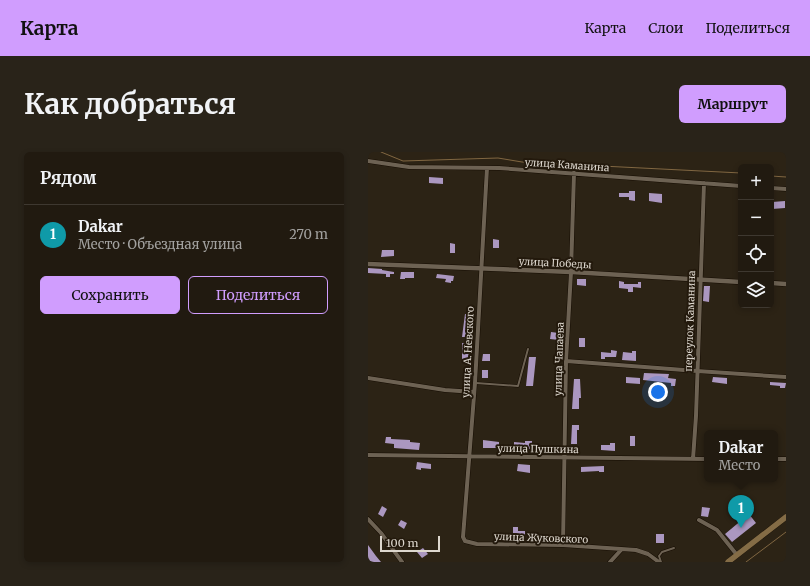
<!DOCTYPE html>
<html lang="ru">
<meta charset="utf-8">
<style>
body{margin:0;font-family:Merriweather,serif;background:#292319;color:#f1f3f6}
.controls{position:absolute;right:12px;top:12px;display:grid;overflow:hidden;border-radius:6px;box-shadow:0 2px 6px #0003}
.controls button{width:36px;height:36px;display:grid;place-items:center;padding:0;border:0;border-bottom:1px solid #3e3830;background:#211a10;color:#f1f3f6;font:20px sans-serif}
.scale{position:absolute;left:12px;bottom:10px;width:60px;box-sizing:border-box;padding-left:4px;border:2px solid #ddd7ce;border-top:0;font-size:11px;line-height:14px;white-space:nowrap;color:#ddd7ce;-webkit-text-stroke:3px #23190c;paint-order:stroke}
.you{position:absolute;left:290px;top:240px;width:14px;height:14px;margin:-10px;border:3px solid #fff;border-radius:50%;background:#1a73e8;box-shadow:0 0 0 6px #1a73e833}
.badge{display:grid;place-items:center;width:26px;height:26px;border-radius:50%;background:#d09dfe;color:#fff;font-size:13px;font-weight:700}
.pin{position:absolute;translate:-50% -33px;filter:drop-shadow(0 1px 2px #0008)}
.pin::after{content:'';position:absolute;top:21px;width:14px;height:12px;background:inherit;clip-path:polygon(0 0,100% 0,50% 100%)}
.popup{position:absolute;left:336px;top:278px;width:74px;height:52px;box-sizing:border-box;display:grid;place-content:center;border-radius:6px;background:#211a10;filter:drop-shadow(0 1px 3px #0005);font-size:13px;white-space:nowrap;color:#a2a19f}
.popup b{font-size:15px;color:#f1f3f6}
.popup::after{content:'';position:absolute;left:50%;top:100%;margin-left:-8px;border:8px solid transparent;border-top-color:#211a10}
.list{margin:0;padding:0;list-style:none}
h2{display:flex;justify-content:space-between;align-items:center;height:52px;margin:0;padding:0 16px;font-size:17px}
h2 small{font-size:13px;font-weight:400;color:#a2a19f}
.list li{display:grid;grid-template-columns:26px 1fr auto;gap:12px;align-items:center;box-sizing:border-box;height:60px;padding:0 16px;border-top:1px solid #3e3830}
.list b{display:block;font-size:15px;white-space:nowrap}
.list p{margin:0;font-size:13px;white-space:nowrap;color:#a2a19f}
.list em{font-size:13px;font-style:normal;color:#a2a19f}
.actions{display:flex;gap:8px;padding:12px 16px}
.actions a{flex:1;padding:9px 0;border:1px solid #d09dfe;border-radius:6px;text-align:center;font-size:14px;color:#d09dfe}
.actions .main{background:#d09dfe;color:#111}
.icon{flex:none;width:22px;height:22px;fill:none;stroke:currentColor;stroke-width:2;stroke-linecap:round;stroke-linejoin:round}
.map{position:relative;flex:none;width:418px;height:410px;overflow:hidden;border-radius:6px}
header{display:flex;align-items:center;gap:24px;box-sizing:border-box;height:56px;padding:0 20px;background:#d09dfe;color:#111}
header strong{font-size:19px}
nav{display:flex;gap:22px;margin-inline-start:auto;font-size:14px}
.intro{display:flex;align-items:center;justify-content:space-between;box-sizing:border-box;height:96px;padding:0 24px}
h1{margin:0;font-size:28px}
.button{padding:10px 18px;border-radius:6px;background:#d09dfe;color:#111;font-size:14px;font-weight:700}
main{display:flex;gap:24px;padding:0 24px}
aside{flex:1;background:#211a10;border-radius:6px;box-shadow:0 2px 6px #0003}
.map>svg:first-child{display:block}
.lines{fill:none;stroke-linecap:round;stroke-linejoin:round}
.stream{stroke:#816742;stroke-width:1}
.building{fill:#ab97c0}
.service-casing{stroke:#150c02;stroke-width:3}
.minor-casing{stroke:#150c02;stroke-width:5}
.tertiary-casing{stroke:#150c02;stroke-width:5.5}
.secondary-casing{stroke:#150c02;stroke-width:6}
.service{stroke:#6d6253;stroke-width:2}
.minor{stroke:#6d6253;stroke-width:4}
.tertiary{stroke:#6d6253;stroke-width:4.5}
.secondary{stroke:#846c46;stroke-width:5.5}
.labels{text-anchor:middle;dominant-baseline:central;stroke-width:4;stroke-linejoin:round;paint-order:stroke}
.street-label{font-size:10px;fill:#ddd7ce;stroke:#23190c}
</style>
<header>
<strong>Карта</strong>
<nav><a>Карта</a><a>Слои</a><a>Поделиться</a></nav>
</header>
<div class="intro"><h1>Как добраться</h1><a class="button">Маршрут</a></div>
<main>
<aside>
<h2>Рядом<small></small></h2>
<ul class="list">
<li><span class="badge" style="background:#0f9aa8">1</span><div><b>Dakar</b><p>Место · Объездная улица</p></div><em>270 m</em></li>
</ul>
<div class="actions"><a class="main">Сохранить</a><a>Поделиться</a></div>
</aside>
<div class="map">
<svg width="418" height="410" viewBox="0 0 418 410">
<rect width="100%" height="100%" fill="#2c2315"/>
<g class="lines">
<!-- stream -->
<path class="stream" d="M13 0 35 9 130 6 154 10 373 21
M403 24 418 25
M378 410 418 380"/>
</g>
<!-- building -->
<path class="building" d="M61 25 75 26V32L61 31Z
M261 39H267V49L261 48V45H251V41H261Z
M281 41 294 42V51L281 49Z
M417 49V56L404 57V50Z
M125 87 131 88V96H125Z
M82 91 87 92V101H82Z
M14 98H26V104L13 105Z
M0 116 14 117V118L26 120V122H22V125H18V122L0 121Z
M33 120H46V126H37V127H32Z
M69 122 86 124 85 129H83V131L77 130 78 127 68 126Z
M209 127H218V134L209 133Z
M251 129 256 130V132H270V130H273V136L265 135V140H260V137L251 136Z
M336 134H342L341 150 335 149Z
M97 162H103L101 185H94Z
M183 180 191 181V188L182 187Z
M211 186H217V195H211Z
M94 191 101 192 100 210H94Z
M243 198 249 199 248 205H237V207H233V200L243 201Z
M264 199H268V209L254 208 255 200 264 201Z
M115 202H122V209H114Z
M161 205H168L165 234H158Z
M114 218H120V226H114Z
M276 221 301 222 300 226 308 227 307 234H303V231L275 228Z
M258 225 272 226V232L258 231Z
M345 225 359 226V232L344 230Z
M206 227H212L213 246H211V257H204Z
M402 230 418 231 417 236H412V234L402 233Z
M204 273H211V278H209V292H203Z
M262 284H267V294H262Z
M18 285H23V287L42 288V290L52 291 51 298 26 296V292L17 291Z
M115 288 131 290V296H115Z
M157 289H164V297H148V295H146V290L157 291Z
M242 291H247V299L233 298V293H242Z
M49 310 63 312V317L53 316V318L48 317Z
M150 312 162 313V321L149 319Z
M236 314V320H231V319L213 320V315Z
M14 354 19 357 15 365 10 362Z
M334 355 342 356 340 365 333 364Z
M381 362 388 371 364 390 357 382Z
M33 368 39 371 36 377 30 373Z
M145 375H150V379H157V385H153V382H145Z
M288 382H296V391H288Z
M0 393 8 404 13 410H0Z
M55 396 60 402 54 406 49 400Z"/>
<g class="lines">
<!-- service casing -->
<g class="service-casing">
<path id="service" d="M108 231 150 234 160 197
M293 410 291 404 294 400 306 396"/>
</g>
<!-- minor casing -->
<g class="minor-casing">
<path id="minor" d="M0 9 41 15 131 16 373 34
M119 16 107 231 95 385 97 389 109 392 195 393 268 398 280 402 291 410
M403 36 418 37
M198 209 329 219 418 225
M0 226 77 238 106 240
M0 303 339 307
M325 307 328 264 336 31
M407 307H418
M0 367 13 381 34 410
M331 368 349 378 369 403
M195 393 198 209 203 120 206 21
M242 410 253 398"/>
</g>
<!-- tertiary casing -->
<g class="tertiary-casing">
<path id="tertiary" d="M0 112 203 120 373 130
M403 131 418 132"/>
</g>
<!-- secondary casing -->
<g class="secondary-casing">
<path id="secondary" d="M360 410 418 365"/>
</g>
<!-- service -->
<use href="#service" class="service"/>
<!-- minor -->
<use href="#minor" class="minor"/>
<!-- tertiary -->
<use href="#tertiary" class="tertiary"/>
<!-- secondary -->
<use href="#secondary" class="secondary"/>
</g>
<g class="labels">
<!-- street labels -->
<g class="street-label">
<text transform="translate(199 13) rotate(4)">улица Каманина</text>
<text transform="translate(187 111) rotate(3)">улица Победы</text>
<text transform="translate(322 169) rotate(-88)">переулок Каманина</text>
<text transform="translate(100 200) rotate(-87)">улица А. Невского</text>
<text transform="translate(191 207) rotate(-88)">улица Чапаева</text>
<text transform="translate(170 297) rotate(1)">улица Пушкина</text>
<text transform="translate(173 386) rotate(2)">улица Жуковского</text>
</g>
</g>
</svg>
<div class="controls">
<button>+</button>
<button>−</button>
<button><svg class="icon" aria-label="locate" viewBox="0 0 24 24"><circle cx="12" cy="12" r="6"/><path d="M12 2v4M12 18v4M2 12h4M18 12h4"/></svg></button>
<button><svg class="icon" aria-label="layers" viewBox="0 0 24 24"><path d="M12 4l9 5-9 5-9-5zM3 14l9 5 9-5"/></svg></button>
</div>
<div class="scale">100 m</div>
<div class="you"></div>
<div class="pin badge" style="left:373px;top:376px;background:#0f9aa8">1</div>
<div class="popup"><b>Dakar</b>Место</div>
</div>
</main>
